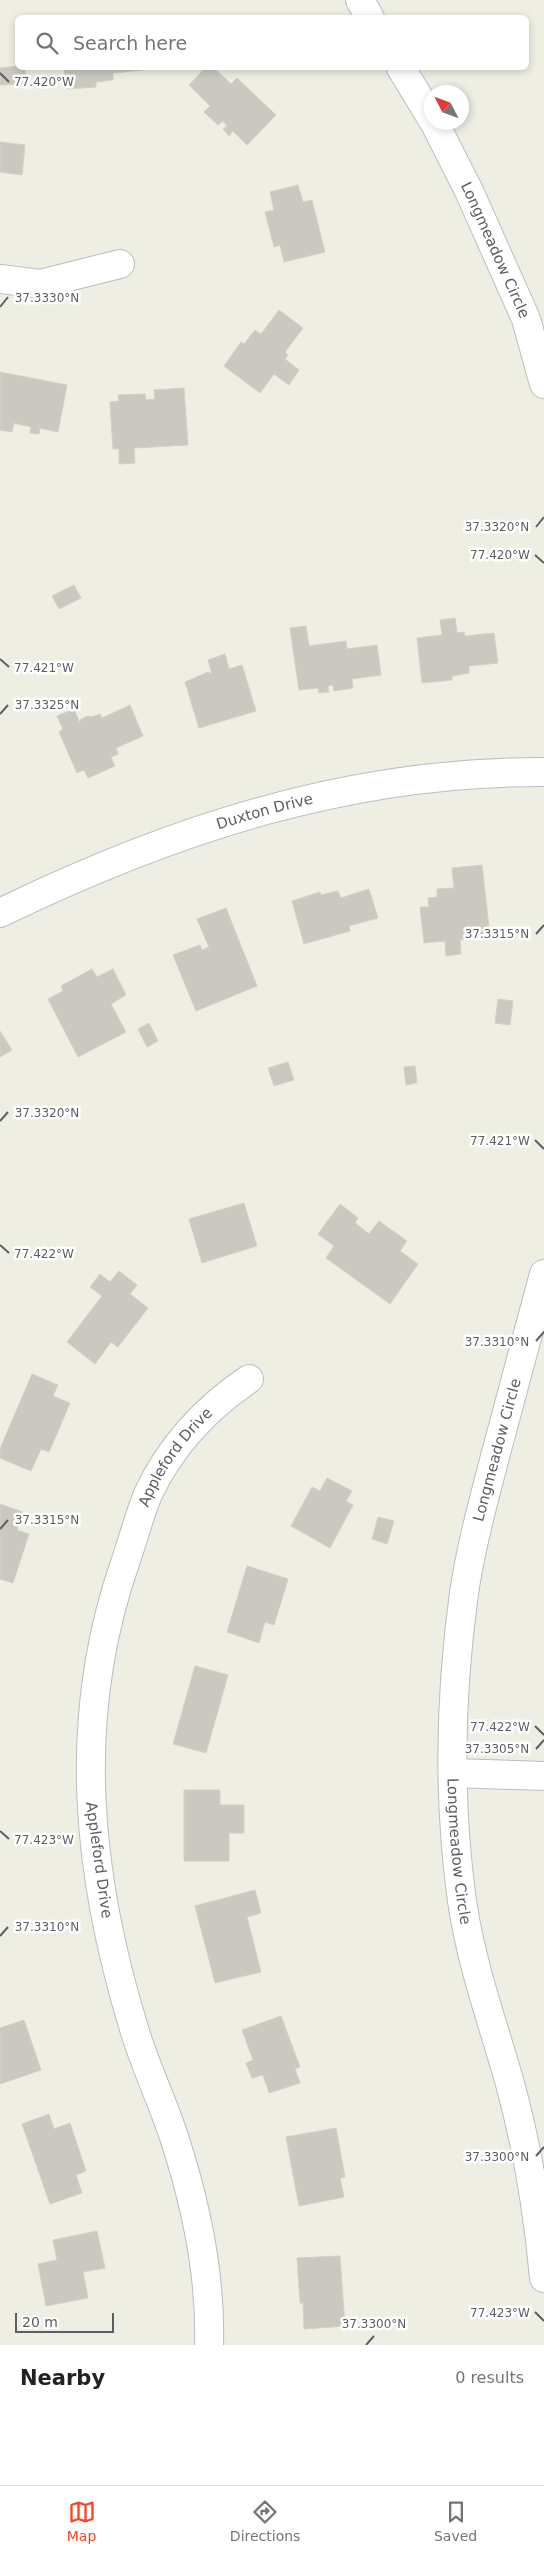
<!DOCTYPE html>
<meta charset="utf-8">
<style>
body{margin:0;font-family:"DejaVu Sans",sans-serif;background:#f6f6f6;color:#202124}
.compass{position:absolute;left:424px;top:85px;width:45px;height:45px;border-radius:50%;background:#fff;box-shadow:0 2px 8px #0003;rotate:312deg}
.scale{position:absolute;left:15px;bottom:12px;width:99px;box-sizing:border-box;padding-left:5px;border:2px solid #5b5f65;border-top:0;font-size:14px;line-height:18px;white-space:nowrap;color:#5b5f65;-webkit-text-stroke:4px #fff;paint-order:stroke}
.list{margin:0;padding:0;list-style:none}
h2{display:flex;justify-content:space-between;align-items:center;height:65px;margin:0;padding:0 20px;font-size:21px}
h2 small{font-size:16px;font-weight:400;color:#757577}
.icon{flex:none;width:28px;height:28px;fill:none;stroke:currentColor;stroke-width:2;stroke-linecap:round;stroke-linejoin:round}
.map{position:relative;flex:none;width:544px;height:2345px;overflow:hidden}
.search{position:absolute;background:#fff;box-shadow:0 2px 8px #0003;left:15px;right:15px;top:15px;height:55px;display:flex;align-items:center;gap:12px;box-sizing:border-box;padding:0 18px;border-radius:8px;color:#757577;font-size:19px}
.sheet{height:140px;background:#fff}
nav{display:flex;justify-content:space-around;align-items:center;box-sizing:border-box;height:70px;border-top:1px solid #e0e0e0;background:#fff;font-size:14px;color:#757577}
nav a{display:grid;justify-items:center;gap:2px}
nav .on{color:#f84720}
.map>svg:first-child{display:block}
.building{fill:#cac8c0;stroke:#d5d0c1}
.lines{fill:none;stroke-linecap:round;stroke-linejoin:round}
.minor-casing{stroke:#bbbdc3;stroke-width:30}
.minor{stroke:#fff;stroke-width:28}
.ticks{fill:none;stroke:#5b5f65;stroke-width:2}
.labels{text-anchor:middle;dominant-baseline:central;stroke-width:5;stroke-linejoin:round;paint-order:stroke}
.street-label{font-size:15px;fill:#5b5f65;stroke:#fff}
.ticks-label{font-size:12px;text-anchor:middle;fill:#5b5f65;stroke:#fff;stroke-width:5;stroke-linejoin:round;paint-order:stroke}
</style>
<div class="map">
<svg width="544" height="2345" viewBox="0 0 544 2345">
<rect width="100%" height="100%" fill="#efeee3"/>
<!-- building -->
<path class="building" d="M18 66 25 68 26 84 0 85V68Z
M64 68H142L143 70 113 73V80L96 82V87L67 89Z
M205 68H214L231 84 237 78 276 115 247 145 233 131 229 136 223 129 227 126 223 121 218 125 204 112 210 106 189 85Z
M0 142 25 145 22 175 0 172Z
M298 185 303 202 312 200 325 252 284 262 280 245 274 247 265 212 274 210 270 192Z
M279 310 303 328 285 352 288 355 285 359 299 370 289 385 274 374 260 393 224 366 241 342 244 344 255 330 261 334Z
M0 372 67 385 58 432 40 428 39 434 30 433 31 427 14 423 12 432 0 430Z
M184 388 188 445 134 448 135 463 119 464V449H113L110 402 119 401 118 395 145 394 146 400 155 399 154 390Z
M74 585 81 598 59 609 52 596Z
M455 618 457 633 464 632 465 636 494 633 498 663 469 666V673L452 676V680L422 683 417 638 442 635 440 620Z
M306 626 309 646 346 641 347 649 377 645 381 675 352 679 353 688 334 691 333 685 328 686 329 692 319 693 318 688 299 690 290 628Z
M225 654 229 669 242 665 256 711 199 728 185 682 208 672 212 674 208 660Z
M130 705 143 736 116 748 118 754 111 757 115 766 88 778 84 770 77 773 59 732 63 729 57 716 74 709 80 723 81 719 88 716 92 717 100 714 102 718Z
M482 865 490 936 460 940 461 954 446 956 445 941 424 943 420 907H429L428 898 437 897V889L454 888 452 868Z
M369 889 378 918 349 926 350 931 304 944 292 901 320 892 321 895 338 891 341 898Z
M226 908 257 986 196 1011 173 955 200 945 202 950 209 947 197 919Z
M92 969 97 977 113 969 126 995 111 1004 126 1032 78 1057 48 999 63 991 61 986Z
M498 999 513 1001 510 1025 495 1023Z
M149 1023 158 1041 147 1047 138 1029Z
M0 1031 12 1050 0 1057Z
M288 1062 294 1080 274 1086 268 1068Z
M415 1066 417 1083 406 1085 404 1067Z
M244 1203 257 1246 202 1263 189 1219Z
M340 1204 358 1218 355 1223 369 1234 379 1221 407 1241 400 1251 418 1264 390 1304 326 1258 334 1246 318 1234Z
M119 1271 137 1285 130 1294 148 1308 118 1347 111 1342 95 1364 67 1342 102 1296 90 1287 100 1274 110 1282Z
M32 1374 58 1385 53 1396 70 1403 49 1452 41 1449 31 1471 0 1458V1449Z
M327 1478 352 1491 346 1501 353 1505 330 1548 291 1526 312 1487 320 1491Z
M0 1504 23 1512 17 1530 29 1534 13 1583 0 1579Z
M378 1517 394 1521 387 1544 372 1539Z
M247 1566 288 1579 274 1625 265 1622 259 1643 227 1632Z
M195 1666 228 1675 206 1753 173 1744Z
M184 1790H220V1805H244V1833H229V1861H184Z
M255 1890 261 1913 247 1917 261 1972 215 1983 195 1906Z
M281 2016 300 2067 295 2069 300 2083 269 2093 263 2075 252 2078 246 2063 253 2060 242 2030Z
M24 2020 41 2070 0 2084V2028Z
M49 2114 54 2129 70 2123 86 2171 76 2175 82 2193 50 2204 22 2124Z
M336 2128 345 2177 340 2178 344 2197 299 2206 286 2137Z
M97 2231 105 2268 83 2272 88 2298 46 2306 38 2264 57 2260 53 2240Z
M340 2256 345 2326 304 2329 303 2303H300L297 2258Z"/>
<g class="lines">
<!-- minor casing -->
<g class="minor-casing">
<g id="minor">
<path d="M360 0 370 18"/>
<path d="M401 68 432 119"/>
<path id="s1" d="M434 122 469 191 526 319 544 384"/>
<path d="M0 279 40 284 120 264"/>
<path id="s2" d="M0 913C173 829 350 771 544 772"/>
<path id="s3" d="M544 1274C528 1334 512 1393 496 1453 484 1499 471 1546 464 1593 450 1695 448 1800 462 1901 471 1963 492 2021 509 2080 527 2145 538 2211 544 2278"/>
<path d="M453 1773 544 1776"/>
<path id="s4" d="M209 2345C211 2274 196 2204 174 2137 163 2103 147 2070 136 2035 87 1878 70 1721 125 1563 133 1540 139 1516 148 1494 170 1447 206 1408 249 1379"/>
</g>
</g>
<!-- minor -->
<use href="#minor" class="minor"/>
</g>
<!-- ticks -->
<path class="ticks" d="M0 73 9 82M0 307 8 297M536 527 544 517M535 555 544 563M0 659 9 667M0 714 8 705M536 934 544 925M0 1121 8 1112M535 1140 544 1149M0 1245 9 1253M536 1341 544 1332M0 1529 8 1520M535 1726 544 1735M536 1749 544 1740M0 1831 9 1839M0 1936 8 1927M536 2156 544 2147M535 2312 544 2321M366 2345 374 2336"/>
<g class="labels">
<!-- street labels -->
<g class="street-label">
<text stroke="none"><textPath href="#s1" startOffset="142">Longmeadow Circle</textPath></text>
<text stroke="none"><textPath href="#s2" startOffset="284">Duxton Drive</textPath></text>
<text transform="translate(497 1450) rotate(-75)">Longmeadow Circle</text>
<text stroke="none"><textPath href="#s4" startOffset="920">Appleford Drive</textPath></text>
<text stroke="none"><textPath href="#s3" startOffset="588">Longmeadow Circle</textPath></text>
<text transform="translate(99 1860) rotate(82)">Appleford Drive</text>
</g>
</g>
<g class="ticks-label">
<text x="44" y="86">77.420°W</text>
<text x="47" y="302">37.3330°N</text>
<text x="497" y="531">37.3320°N</text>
<text x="500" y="559">77.420°W</text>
<text x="44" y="672">77.421°W</text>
<text x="47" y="709">37.3325°N</text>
<text x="497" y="938">37.3315°N</text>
<text x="47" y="1117">37.3320°N</text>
<text x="500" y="1145">77.421°W</text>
<text x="44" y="1258">77.422°W</text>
<text x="497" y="1346">37.3310°N</text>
<text x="47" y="1524">37.3315°N</text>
<text x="500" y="1731">77.422°W</text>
<text x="497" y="1753">37.3305°N</text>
<text x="44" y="1844">77.423°W</text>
<text x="47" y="1931">37.3310°N</text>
<text x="497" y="2161">37.3300°N</text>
<text x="500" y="2317">77.423°W</text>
<text x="374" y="2328">37.3300°N</text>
</g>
</svg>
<svg class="compass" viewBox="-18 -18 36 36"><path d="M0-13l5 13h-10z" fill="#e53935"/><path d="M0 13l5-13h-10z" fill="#757577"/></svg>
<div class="scale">20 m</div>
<div class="search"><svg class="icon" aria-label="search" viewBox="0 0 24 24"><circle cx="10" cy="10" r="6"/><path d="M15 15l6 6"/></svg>Search here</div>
</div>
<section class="sheet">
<h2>Nearby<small>0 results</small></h2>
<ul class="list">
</ul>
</section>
<nav>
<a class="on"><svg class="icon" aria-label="map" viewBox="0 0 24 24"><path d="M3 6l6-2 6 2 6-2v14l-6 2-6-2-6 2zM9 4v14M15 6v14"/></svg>Map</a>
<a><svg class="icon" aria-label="directions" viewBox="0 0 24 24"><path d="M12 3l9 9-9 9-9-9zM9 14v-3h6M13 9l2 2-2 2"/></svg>Directions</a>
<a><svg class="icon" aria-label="saved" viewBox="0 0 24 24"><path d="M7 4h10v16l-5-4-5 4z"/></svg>Saved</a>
</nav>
